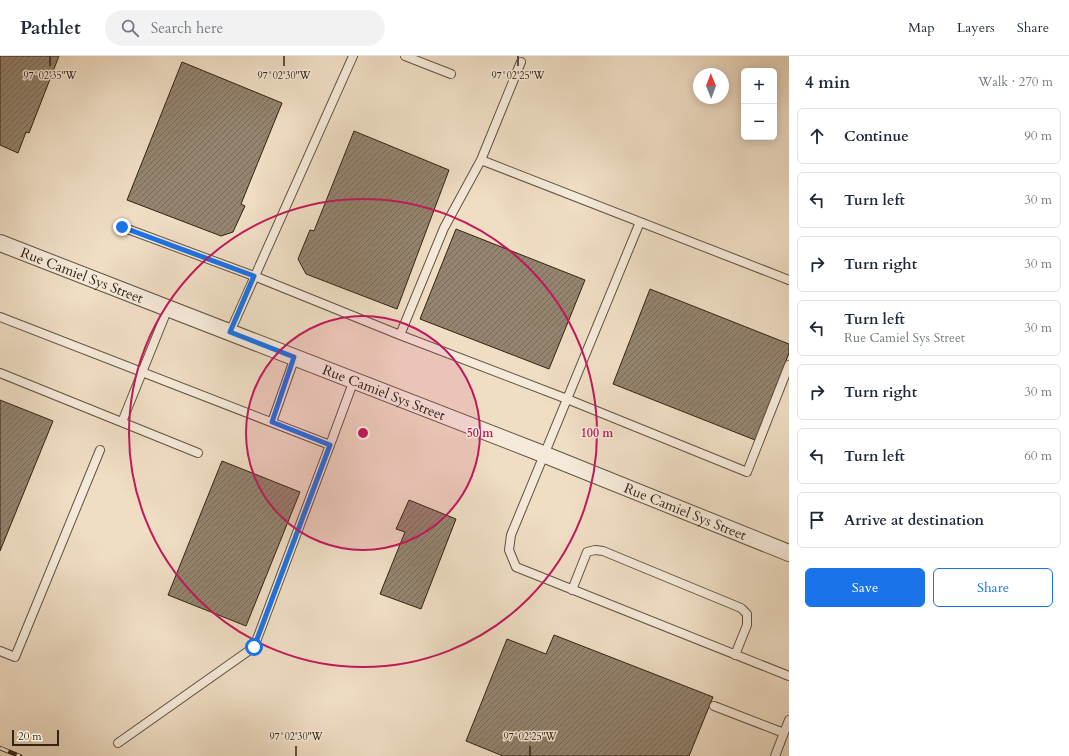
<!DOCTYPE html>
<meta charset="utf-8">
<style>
body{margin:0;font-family:Cardo,serif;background:#f2f2f3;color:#1f2937}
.controls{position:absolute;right:12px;top:12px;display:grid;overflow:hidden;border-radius:6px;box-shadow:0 2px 10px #0003}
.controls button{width:36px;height:36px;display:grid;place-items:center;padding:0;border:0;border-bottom:1px solid #e0e1e3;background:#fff;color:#1f2937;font:20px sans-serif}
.compass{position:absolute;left:693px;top:12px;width:36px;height:36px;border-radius:50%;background:#fff;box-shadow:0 2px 10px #0003;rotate:359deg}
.scale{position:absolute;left:12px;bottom:10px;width:47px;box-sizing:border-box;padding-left:4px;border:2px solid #322312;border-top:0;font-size:11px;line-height:14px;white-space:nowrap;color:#322312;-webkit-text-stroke:3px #f5e9d9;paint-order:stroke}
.stop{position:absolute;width:12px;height:12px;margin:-9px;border:3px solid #1a73e8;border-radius:50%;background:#fff}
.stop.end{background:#1a73e8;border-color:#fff;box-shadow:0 1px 4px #0008}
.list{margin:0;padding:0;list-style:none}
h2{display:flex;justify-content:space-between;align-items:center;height:52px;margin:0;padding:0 16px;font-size:17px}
h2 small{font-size:13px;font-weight:400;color:#747a83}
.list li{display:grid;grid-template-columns:26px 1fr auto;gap:12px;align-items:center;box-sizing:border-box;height:56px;margin:0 8px 8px;padding:0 8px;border:1px solid #e0e1e3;border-radius:6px}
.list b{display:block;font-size:15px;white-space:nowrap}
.list p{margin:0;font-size:13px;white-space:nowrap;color:#747a83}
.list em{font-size:13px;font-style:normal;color:#747a83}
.actions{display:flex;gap:8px;padding:12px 16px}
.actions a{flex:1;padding:9px 0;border:1px solid #1a73e8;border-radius:6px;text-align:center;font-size:14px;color:#1a73e8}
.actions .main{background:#1a73e8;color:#fff}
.icon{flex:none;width:22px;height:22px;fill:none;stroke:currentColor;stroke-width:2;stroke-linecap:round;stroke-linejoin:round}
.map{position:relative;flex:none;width:789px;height:700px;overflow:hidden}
header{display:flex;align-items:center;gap:24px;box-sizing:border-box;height:56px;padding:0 20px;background:#fff;border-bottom:1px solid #e0e1e3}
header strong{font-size:19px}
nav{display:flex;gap:22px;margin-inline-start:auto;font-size:14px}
.search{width:280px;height:36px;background:#f2f2f3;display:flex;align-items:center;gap:10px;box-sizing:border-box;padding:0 14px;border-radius:22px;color:#747a83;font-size:15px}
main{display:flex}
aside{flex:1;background:#fff}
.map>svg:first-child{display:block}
.building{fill:url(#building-hatch);stroke:#322312}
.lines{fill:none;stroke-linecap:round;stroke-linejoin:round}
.lane-casing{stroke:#61523e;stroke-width:10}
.street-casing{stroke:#61523e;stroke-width:18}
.lane{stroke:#f5e9d9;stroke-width:8}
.street{stroke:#f5e9d9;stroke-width:16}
.rail-casing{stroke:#322312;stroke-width:4.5}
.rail{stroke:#f5e9d9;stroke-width:3;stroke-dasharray:9;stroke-linecap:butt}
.route{stroke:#1a73e8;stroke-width:5}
.ticks{fill:none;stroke:#322312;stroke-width:1.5}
.ring{fill:none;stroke:#c2185b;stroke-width:2}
.labels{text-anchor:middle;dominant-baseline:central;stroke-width:3;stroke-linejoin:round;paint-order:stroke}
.street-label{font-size:14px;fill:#322312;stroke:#f5e9d9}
.ticks-label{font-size:10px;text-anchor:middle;fill:#322312;stroke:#f5e9d9;stroke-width:3;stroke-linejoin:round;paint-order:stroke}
.centre{fill:#c2185b;stroke:#f5e9d9;stroke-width:2}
.ring-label{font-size:12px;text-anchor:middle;font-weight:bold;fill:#c2185b;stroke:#f5e9d9;stroke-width:3;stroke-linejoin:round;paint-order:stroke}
</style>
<header>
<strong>Pathlet</strong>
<div class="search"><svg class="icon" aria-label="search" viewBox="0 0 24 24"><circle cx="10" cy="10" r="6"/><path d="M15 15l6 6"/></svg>Search here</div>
<nav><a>Map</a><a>Layers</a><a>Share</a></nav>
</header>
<main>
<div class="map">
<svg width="789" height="700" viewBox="0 0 789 700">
<defs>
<pattern id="building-hatch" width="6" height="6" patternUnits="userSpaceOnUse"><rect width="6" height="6" fill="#94846f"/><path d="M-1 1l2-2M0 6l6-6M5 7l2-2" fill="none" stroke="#796c5a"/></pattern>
</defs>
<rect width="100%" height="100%" fill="#efddc4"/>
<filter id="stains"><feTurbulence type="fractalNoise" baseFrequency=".005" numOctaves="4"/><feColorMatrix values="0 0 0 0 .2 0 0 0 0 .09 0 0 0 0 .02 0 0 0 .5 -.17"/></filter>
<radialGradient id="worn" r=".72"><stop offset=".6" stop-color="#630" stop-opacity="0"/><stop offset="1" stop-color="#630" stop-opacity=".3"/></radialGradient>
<!-- building -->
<path class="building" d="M0 0H59L29 77 26 76 18 97 0 89Z
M182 6 282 47 241 148 245 150 233 176 221 180 127 144Z
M354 75 449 114 397 253 306 218 298 203 310 174 314 175Z
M456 173 585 224 549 313 420 263Z
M650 233 789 288V297L755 384 613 328Z
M0 344 53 365 0 495Z
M222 405 300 436 246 570 168 539Z
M409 444 456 463 421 553 380 538 405 476 396 473Z
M554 579 713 641 689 700H503L466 685 507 583 546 598Z"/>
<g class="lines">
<!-- lane casing -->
<g class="lane-casing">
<path id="lane" d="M405 0 451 18
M521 6 481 104 444 172 400 279 567 343 747 416 789 309
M481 104 789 224
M640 166 511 479 509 494 516 511 789 620
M122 171 254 220 400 279
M0 261 330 389 254 591 118 687
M230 276 353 0
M0 317 198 397
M122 366 168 252
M272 366 295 301
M330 389 354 324
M572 534 587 496 595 494 603 495 741 552 747 558V569L735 599
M0 595 15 601 100 394
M714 650 784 677
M775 700 789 664"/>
</g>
<!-- street casing -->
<g class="street-casing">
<g id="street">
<path id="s1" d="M0 187 543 398 789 497"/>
</g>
</g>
<!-- lane -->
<use href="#lane" class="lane"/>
<!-- street -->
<use href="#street" class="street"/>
<!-- rail casing -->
<g class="rail-casing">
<path id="rail" d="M0 692 20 700"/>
</g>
<!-- rail -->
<use href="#rail" class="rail"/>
</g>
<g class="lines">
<!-- route -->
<path class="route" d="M122 171 254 220 230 276 294 301 272 366 330 389 254 591"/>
</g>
<!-- ticks -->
<path class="ticks" d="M50 0V10M284 0V10M518 0V10M296 690V700M530 690V700"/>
<!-- distance rings -->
<circle cx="363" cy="377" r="117" fill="#c2185b" fill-opacity=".12"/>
<g class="ring">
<circle cx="363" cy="377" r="117"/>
<circle cx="363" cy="377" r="234"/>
</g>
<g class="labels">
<!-- street labels -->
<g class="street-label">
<text stroke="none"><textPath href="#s1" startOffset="88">Rue Camiel Sys Street</textPath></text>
<text stroke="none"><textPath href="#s1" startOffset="412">Rue Camiel Sys Street</textPath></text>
<text stroke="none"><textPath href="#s1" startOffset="736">Rue Camiel Sys Street</textPath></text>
</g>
</g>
<g class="ticks-label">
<text x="50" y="23">97°02'35"W</text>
<text x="284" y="23">97°02'30"W</text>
<text x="518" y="23">97°02'25"W</text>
<text x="296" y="684">97°02'30"W</text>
<text x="530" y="684">97°02'25"W</text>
</g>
<circle cx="363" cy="377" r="6" class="centre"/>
<g class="ring-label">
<text x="480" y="381">50 m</text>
<text x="597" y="381">100 m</text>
</g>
<rect width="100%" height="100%" filter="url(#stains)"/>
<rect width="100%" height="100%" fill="url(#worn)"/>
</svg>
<div class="controls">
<button>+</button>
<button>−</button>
</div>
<svg class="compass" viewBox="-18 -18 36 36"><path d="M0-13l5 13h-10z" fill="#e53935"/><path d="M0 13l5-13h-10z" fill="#747a83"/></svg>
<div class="scale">20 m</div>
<div class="stop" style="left:254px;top:591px"></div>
<div class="stop end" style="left:122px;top:171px"></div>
</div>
<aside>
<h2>4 min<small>Walk · 270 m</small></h2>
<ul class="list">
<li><svg class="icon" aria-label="ahead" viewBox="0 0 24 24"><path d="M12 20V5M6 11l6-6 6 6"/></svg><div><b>Continue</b></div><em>90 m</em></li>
<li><svg class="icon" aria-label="left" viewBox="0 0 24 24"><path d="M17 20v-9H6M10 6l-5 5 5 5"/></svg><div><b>Turn left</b></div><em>30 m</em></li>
<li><svg class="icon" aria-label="right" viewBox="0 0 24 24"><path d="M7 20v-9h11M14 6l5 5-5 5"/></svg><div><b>Turn right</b></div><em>30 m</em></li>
<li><svg class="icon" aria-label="left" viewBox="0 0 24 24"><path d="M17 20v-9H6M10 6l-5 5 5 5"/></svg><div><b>Turn left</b><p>Rue Camiel Sys Street</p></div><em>30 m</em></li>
<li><svg class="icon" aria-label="right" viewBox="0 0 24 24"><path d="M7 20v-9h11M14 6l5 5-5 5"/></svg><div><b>Turn right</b></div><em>30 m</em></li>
<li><svg class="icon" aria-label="left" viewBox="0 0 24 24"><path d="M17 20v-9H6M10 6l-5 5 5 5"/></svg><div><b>Turn left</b></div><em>60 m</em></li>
<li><svg class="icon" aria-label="arrive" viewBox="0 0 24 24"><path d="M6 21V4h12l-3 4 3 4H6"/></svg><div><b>Arrive at destination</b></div></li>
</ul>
<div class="actions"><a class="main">Save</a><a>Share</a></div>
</aside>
</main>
